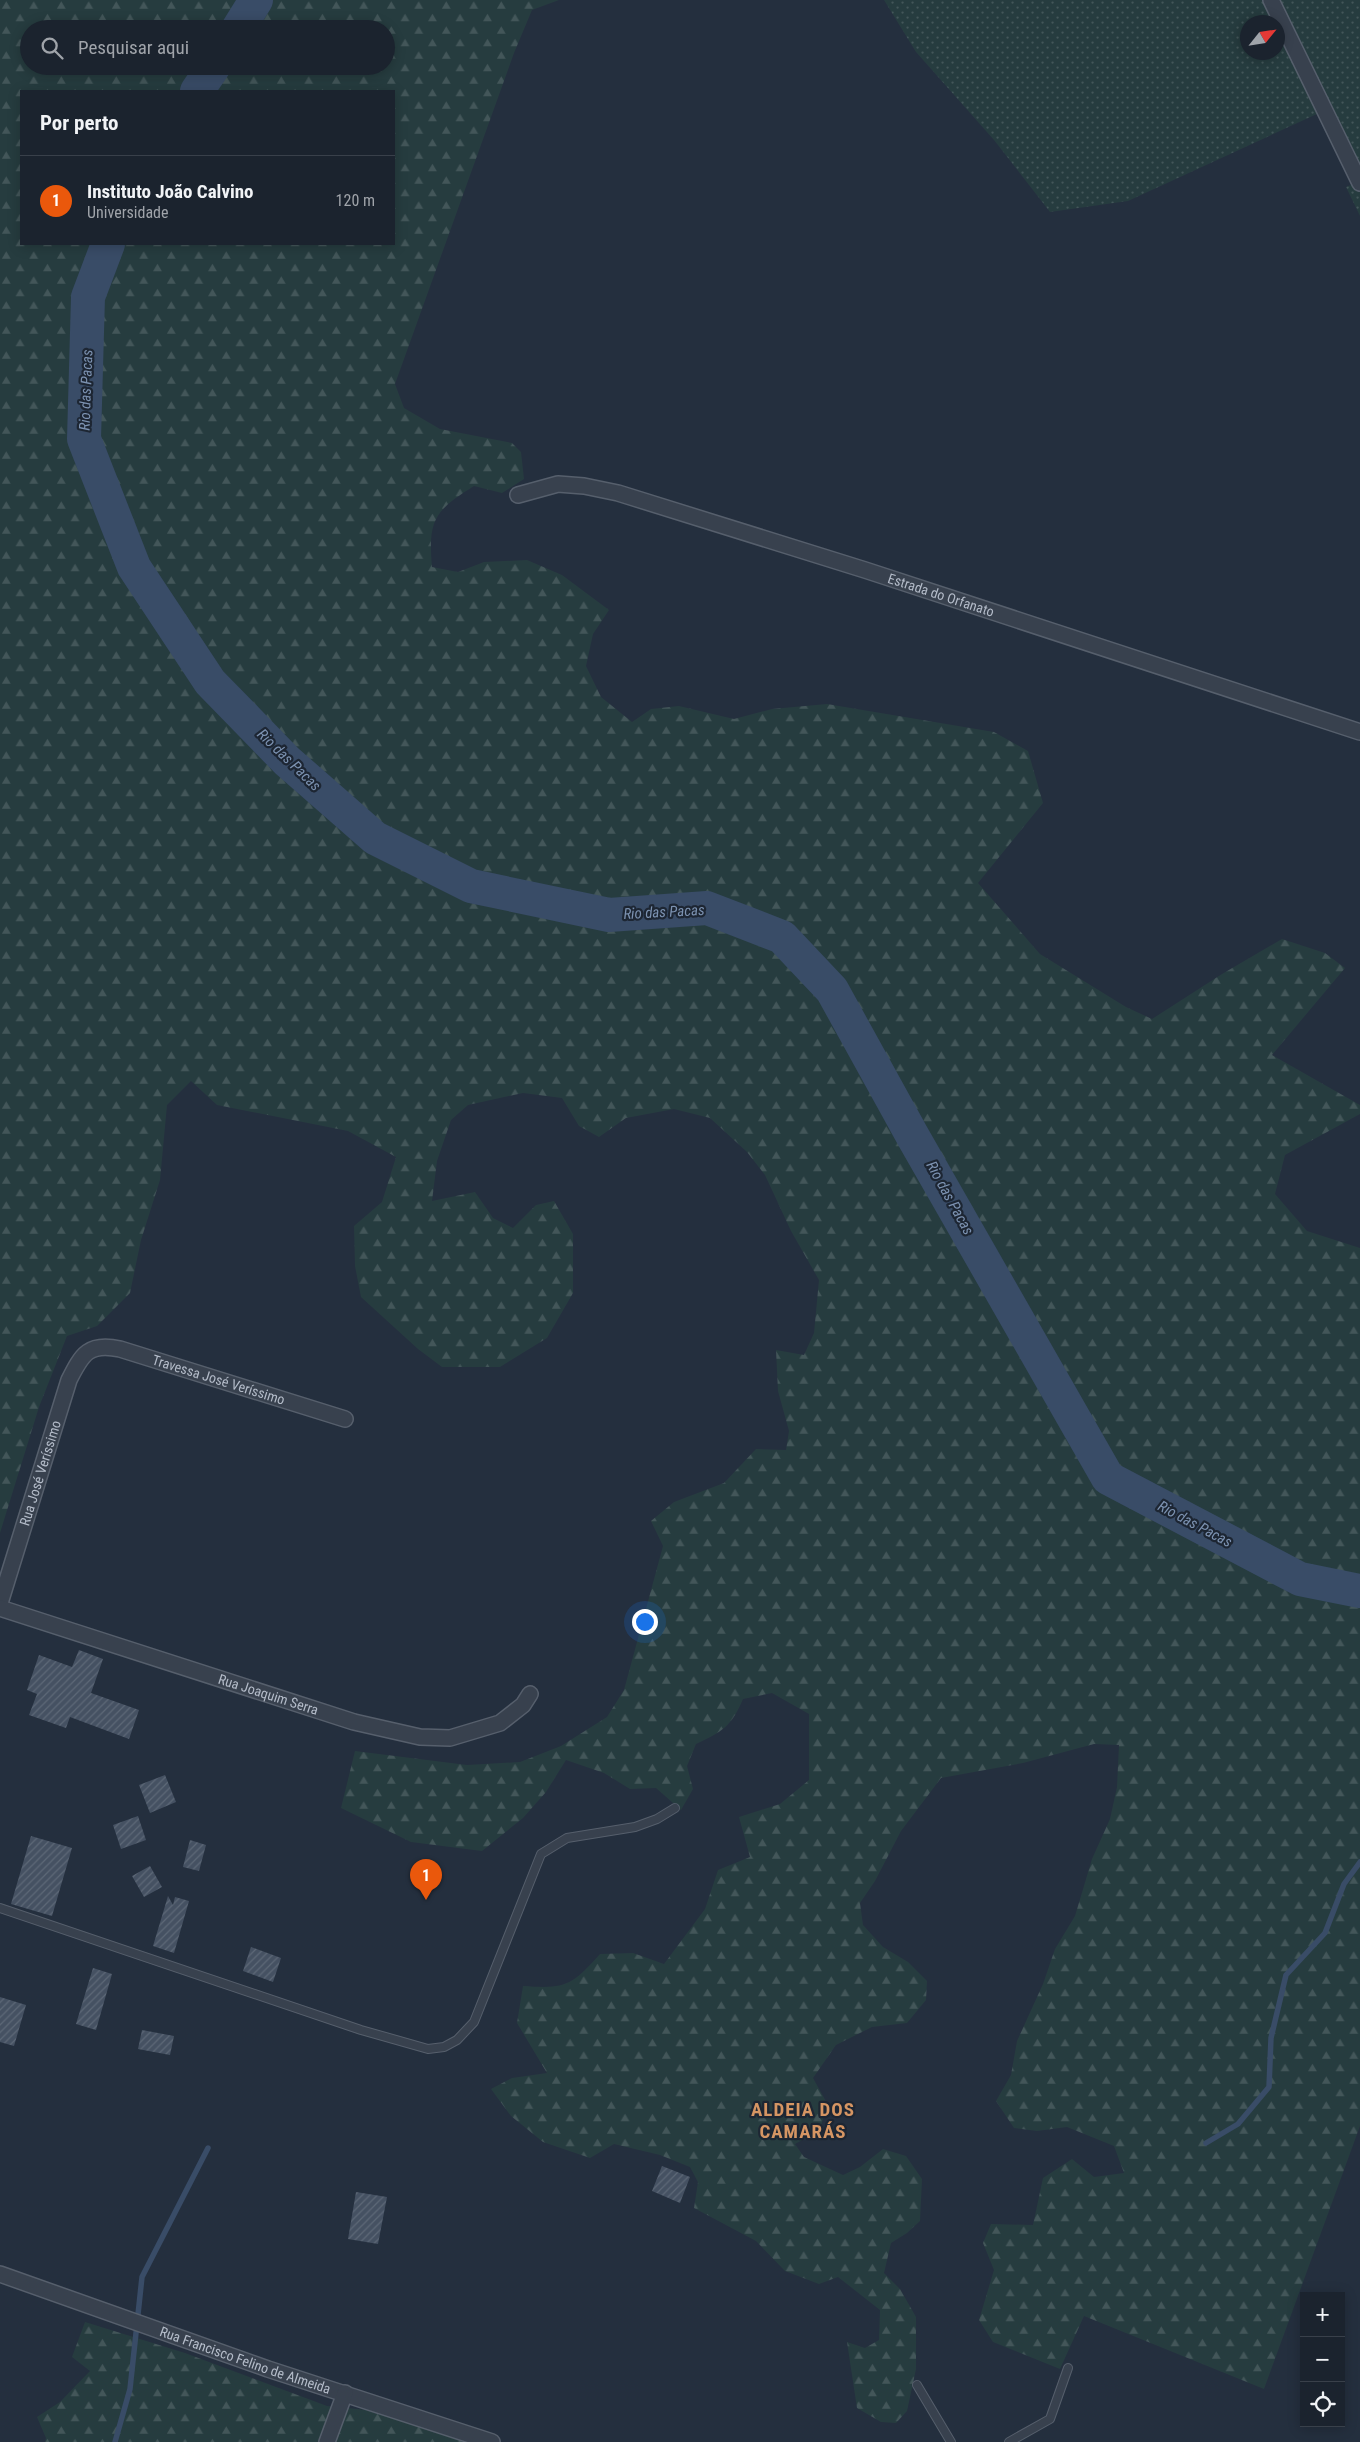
<!DOCTYPE html>
<html lang="pt">
<meta charset="utf-8">
<style>
body{margin:0;font-family:"Roboto Condensed",sans-serif;background:#282f3a;color:#f1f3f6}
.controls{position:absolute;right:15px;bottom:15px;display:grid;overflow:hidden;border-radius:0px;box-shadow:0 2px 12px #0003}
.controls button{width:45px;height:45px;display:grid;place-items:center;padding:0;border:0;border-bottom:1px solid #39404a;background:#1b232e;color:#f1f3f6;font:25px sans-serif}
.compass{position:absolute;left:1240px;top:15px;width:45px;height:45px;border-radius:50%;background:#1b232e;box-shadow:0 2px 12px #0003;rotate:60deg}
.you{position:absolute;left:644px;top:1621px;width:18px;height:18px;margin:-12px;border:4px solid #fff;border-radius:50%;background:#1a73e8;box-shadow:0 0 0 8px #1a73e833}
.badge{display:grid;place-items:center;width:32px;height:32px;border-radius:50%;background:#ea580c;color:#fff;font-size:16px;font-weight:700}
.pin{position:absolute;translate:-50% -41px;filter:drop-shadow(0 1px 2px #0008)}
.pin::after{content:'';position:absolute;top:26px;width:18px;height:15px;background:inherit;clip-path:polygon(0 0,100% 0,50% 100%)}
.list{margin:0;padding:0;list-style:none}
h2{display:flex;justify-content:space-between;align-items:center;height:65px;margin:0;padding:0 20px;font-size:21px}
h2 small{font-size:16px;font-weight:400;color:#a0a4aa}
.list li{display:grid;grid-template-columns:32px 1fr auto;gap:15px;align-items:center;box-sizing:border-box;height:90px;padding:0 20px;border-top:1px solid #39404a}
.list b{display:block;font-size:19px;white-space:nowrap}
.list p{margin:0;font-size:16px;white-space:nowrap;color:#a0a4aa}
.list em{font-size:16px;font-style:normal;color:#a0a4aa}
.icon{flex:none;width:28px;height:28px;fill:none;stroke:currentColor;stroke-width:2;stroke-linecap:round;stroke-linejoin:round}
.map{position:relative;flex:none;width:1360px;height:2442px;overflow:hidden}
.search{position:absolute;background:#1b232e;box-shadow:0 2px 12px #0003;left:20px;top:20px;width:375px;height:55px;display:flex;align-items:center;gap:12px;box-sizing:border-box;padding:0 18px;border-radius:28px;color:#a0a4aa;font-size:19px}
.panel{position:absolute;background:#1b232e;box-shadow:0 2px 12px #0003;left:20px;top:90px;width:375px;height:155px;border-radius:0px}
.map>svg:first-child{display:block}
.grass{fill:url(#grass-dots);fill-rule:evenodd}
.forest{fill:url(#forest-firs);fill-rule:evenodd}
.lines{fill:none;stroke-linecap:round;stroke-linejoin:round}
.stream{stroke:#394c67;stroke-width:5.5}
.river{stroke:#394c67;stroke-width:34}
.building{fill:url(#building-hatch)}
.lane-casing{stroke:#565f6c;stroke-width:10}
.street-casing{stroke:#565f6c;stroke-width:18}
.lane{stroke:#38414e;stroke-width:8}
.street{stroke:#38414e;stroke-width:15}
.labels{text-anchor:middle;dominant-baseline:central;stroke-width:4.5;stroke-linejoin:round;paint-order:stroke}
.street-label{font-size:14px;fill:#b4bcc9;stroke:#1d2633}
.water-label{font-size:15px;font-style:italic;fill:#7c92b1;stroke:#1d2633}
.district-label{font-size:19px;font-weight:bold;letter-spacing:1px;fill:#d59563;stroke:#1d2633}
</style>
<div class="map">
<svg width="1360" height="2442" viewBox="0 0 1360 2442">
<defs>
<pattern id="grass-dots" width="8" height="8" patternUnits="userSpaceOnUse" patternTransform="scale(1.25)"><rect width="8" height="8" fill="#263c3f"/><path d="M2 2h.1M6 6h.1" fill="none" stroke="#435659" stroke-width="1.8" stroke-linecap="round"/></pattern>
<pattern id="forest-firs" width="22" height="20" patternUnits="userSpaceOnUse" patternTransform="scale(1.25)"><rect width="22" height="20" fill="#263c3f"/><path d="M5 1l3.5 6h-7zM16 11l3.5 6h-7z" fill="#435659"/></pattern>
<pattern id="building-hatch" width="6" height="6" patternUnits="userSpaceOnUse" patternTransform="scale(1.25)"><rect width="6" height="6" fill="#455162"/><path d="M-1 1l2-2M0 6l6-6M5 7l2-2" fill="none" stroke="#5d6877"/></pattern>
</defs>
<rect width="100%" height="100%" fill="#242f3e"/>
<!-- grass -->
<path class="grass" d="M884 0H1360V173L1330 108 1128 201 1050 212 994 140 916 52ZM1248 22H1278V52H1248Z
M1360 181V216L1346 187Z"/>
<!-- forest -->
<path class="forest" d="M0 0H559L532 10 514 53 395 384 404 408 440 429 512 443 521 452 524 479 502 493 474 486C434 511 428 520 432 567L458 572 484 562 527 560 562 575 609 610 593 634 586 666 601 697 632 722 651 709 679 706 734 719 772 709 827 704 994 732 1028 751 1043 803 978 883 1040 954 1126 1007 1152 1019 1222 974 1282 939 1325 953 1345 968 1272 1055 1360 1105V1114L1285 1155 1275 1194 1307 1231 1360 1248V2126L1264 2389 1084 2316 1060 2369 993 2342 979 2320 994 2270 983 2243 991 2224 1033 2225 1043 2178 1072 2159 1094 2177 1124 2173 1114 2146 1067 2127 1037 2131 1014 2128 996 2101 1011 2075 1017 2041 1043 1984 1055 1949 1075 1916 1092 1859 1110 1819 1117 1787 1119 1745 1094 1744 1023 1763 941 1778 901 1831 875 1881 860 1903 863 1925 883 1947 908 1962 927 1981 926 2000 907 2023 872 2027 836 2045 813 2078 828 2105 819 2131 795 2144 804 2157 843 2175 860 2167 883 2149 906 2156 922 2179 920 2221 907 2233 891 2243 884 2273 900 2289 916 2317V2369L907 2411 896 2423 881 2422 857 2408 847 2342 865 2348 879 2340 880 2310 838 2277 819 2284 785 2271 756 2241 694 2208 698 2182 690 2167 660 2155 614 2144 590 2158 543 2142 511 2116 491 2089 512 2078 547 2073 517 2023 523 1986C566 1989 571 1986 600 1954L633 1953 664 1964 705 1909 718 1870 750 1857 739 1817 780 1804 809 1780V1714L772 1693 743 1699C731 1727 723 1731 696 1744L687 1766 693 1789 681 1810 656 1788 630 1789 604 1773 566 1760 546 1792 523 1818 482 1851 411 1842 341 1808 355 1751 467 1765 520 1762 561 1746 607 1717 624 1690 663 1546 651 1521 674 1502 724 1483 756 1449 786 1450 789 1431 778 1391 776 1350 804 1355 814 1333 819 1280 791 1231 765 1175 747 1152 710 1118 674 1109 626 1118 599 1137 579 1126 562 1098 523 1093 468 1105 451 1120 437 1161 432 1201 475 1192 493 1218 513 1228 536 1205 554 1201 573 1234V1293L547 1338 500 1367H442L418 1349 361 1297 355 1266 354 1226 382 1202 396 1157 348 1131 217 1105 191 1081 167 1105 160 1180 141 1240 130 1293 97 1326 67 1336 39 1407 0 1533ZM29 29H386V66H29ZM21 91H394V244H21Z
M85 2322 185 2353 327 2406 367 2410 474 2442H45L46 2438 37 2417 60 2402 90 2371 72 2357Z"/>
<g class="lines">
<!-- stream -->
<path class="stream" d="M1206 2143 1238 2124 1269 2087 1271 2038 1286 1975 1325 1933 1344 1884 1360 1862
M115 2442 130 2389 142 2277 208 2148"/>
<!-- river -->
<path class="river" d="M238 29 256 0
M197 91 214 66
M108 244 88 297 84 439 134 567 210 682 287 761 375 838 471 886 609 915 707 908 782 937 832 990 912 1135 1108 1478 1300 1579 1360 1591"/>
</g>
<!-- building -->
<path class="building" d="M79 1650 103 1659 91 1693 139 1710 129 1739 70 1717 66 1728 29 1715 37 1694 27 1690 39 1655 72 1667Z
M165 1775 176 1802 150 1813 139 1785Z
M138 1816 146 1840 121 1849 113 1825Z
M31 1836 72 1848 52 1916 11 1904Z
M190 1840 206 1845 199 1871 183 1867Z
M150 1866 162 1887 144 1897 132 1876Z
M168 1896 173 1905 175 1897 189 1901 174 1953 153 1946Z
M251 1947 281 1958 273 1982 243 1971Z
M93 1968 112 1974 96 2030 76 2024Z
M0 1997 26 2005 14 2046 0 2042Z
M142 2030 174 2036 170 2055 138 2049Z
M662 2166 690 2177 680 2203 652 2191Z
M356 2192 387 2197 378 2244 348 2239Z"/>
<g class="lines">
<!-- lane casing -->
<g class="lane-casing">
<path id="lane" d="M0 1908 361 2030 428 2049 444 2047 457 2040 474 2022 541 1854 567 1838 635 1827 657 1819 675 1808
M917 2385 951 2442
M1009 2442 1050 2419 1068 2368"/>
</g>
<!-- street casing -->
<g class="street-casing">
<g id="street">
<path d="M1271 0 1360 183"/>
<path id="s1" d="M518 495 558 484 584 486 618 493 865 570 1360 732"/>
<path id="s2" d="M0 1603 69 1380C82 1354 89 1342 120 1349L345 1419"/>
<path id="s3" d="M0 1608 354 1722 420 1737 450 1738 500 1723 523 1705 530 1694"/>
<path id="s4" d="M0 2274 268 2369 492 2442"/>
<path d="M327 2442 345 2393"/>
</g>
</g>
<!-- lane -->
<use href="#lane" class="lane"/>
<!-- street -->
<use href="#street" class="street"/>
</g>
<g class="labels">
<!-- street labels -->
<g class="street-label">
<text stroke="none"><textPath href="#s1" startOffset="441">Estrada do Orfanato</textPath></text>
<text stroke="none"><textPath href="#s2" startOffset="404">Travessa José Veríssimo</textPath></text>
<text stroke="none"><textPath href="#s2" startOffset="136">Rua José Veríssimo</textPath></text>
<text stroke="none"><textPath href="#s3" startOffset="282">Rua Joaquim Serra</textPath></text>
<text stroke="none"><textPath href="#s4" startOffset="260">Rua Francisco Felino de Almeida</textPath></text>
</g>
<!-- water labels -->
<g class="water-label">
<text transform="translate(86 390) rotate(-88)">Rio das Pacas</text>
<text transform="translate(289 760) rotate(44)">Rio das Pacas</text>
<text transform="translate(664 912) rotate(-3)">Rio das Pacas</text>
<text transform="translate(950 1198) rotate(61)">Rio das Pacas</text>
<text transform="translate(1195 1524) rotate(28)">Rio das Pacas</text>
</g>
<!-- district labels -->
<g class="district-label">
<text x="803" y="2109">ALDEIA DOS<tspan x="803" dy="22">CAMARÁS</tspan></text>
</g>
</g>
</svg>
<div class="controls">
<button>+</button>
<button>−</button>
<button><svg class="icon" aria-label="locate" viewBox="0 0 24 24"><circle cx="12" cy="12" r="6"/><path d="M12 2v4M12 18v4M2 12h4M18 12h4"/></svg></button>
</div>
<svg class="compass" viewBox="-18 -18 36 36"><path d="M0-13l5 13h-10z" fill="#e53935"/><path d="M0 13l5-13h-10z" fill="#a0a4aa"/></svg>
<div class="you"></div>
<div class="pin badge" style="left:426px;top:1900px">1</div>
<div class="search"><svg class="icon" aria-label="search" viewBox="0 0 24 24"><circle cx="10" cy="10" r="6"/><path d="M15 15l6 6"/></svg>Pesquisar aqui</div>
<section class="panel">
<h2>Por perto<small></small></h2>
<ul class="list">
<li><span class="badge">1</span><div><b>Instituto João Calvino</b><p>Universidade</p></div><em>120 m</em></li>
</ul>
</section>
</div>
